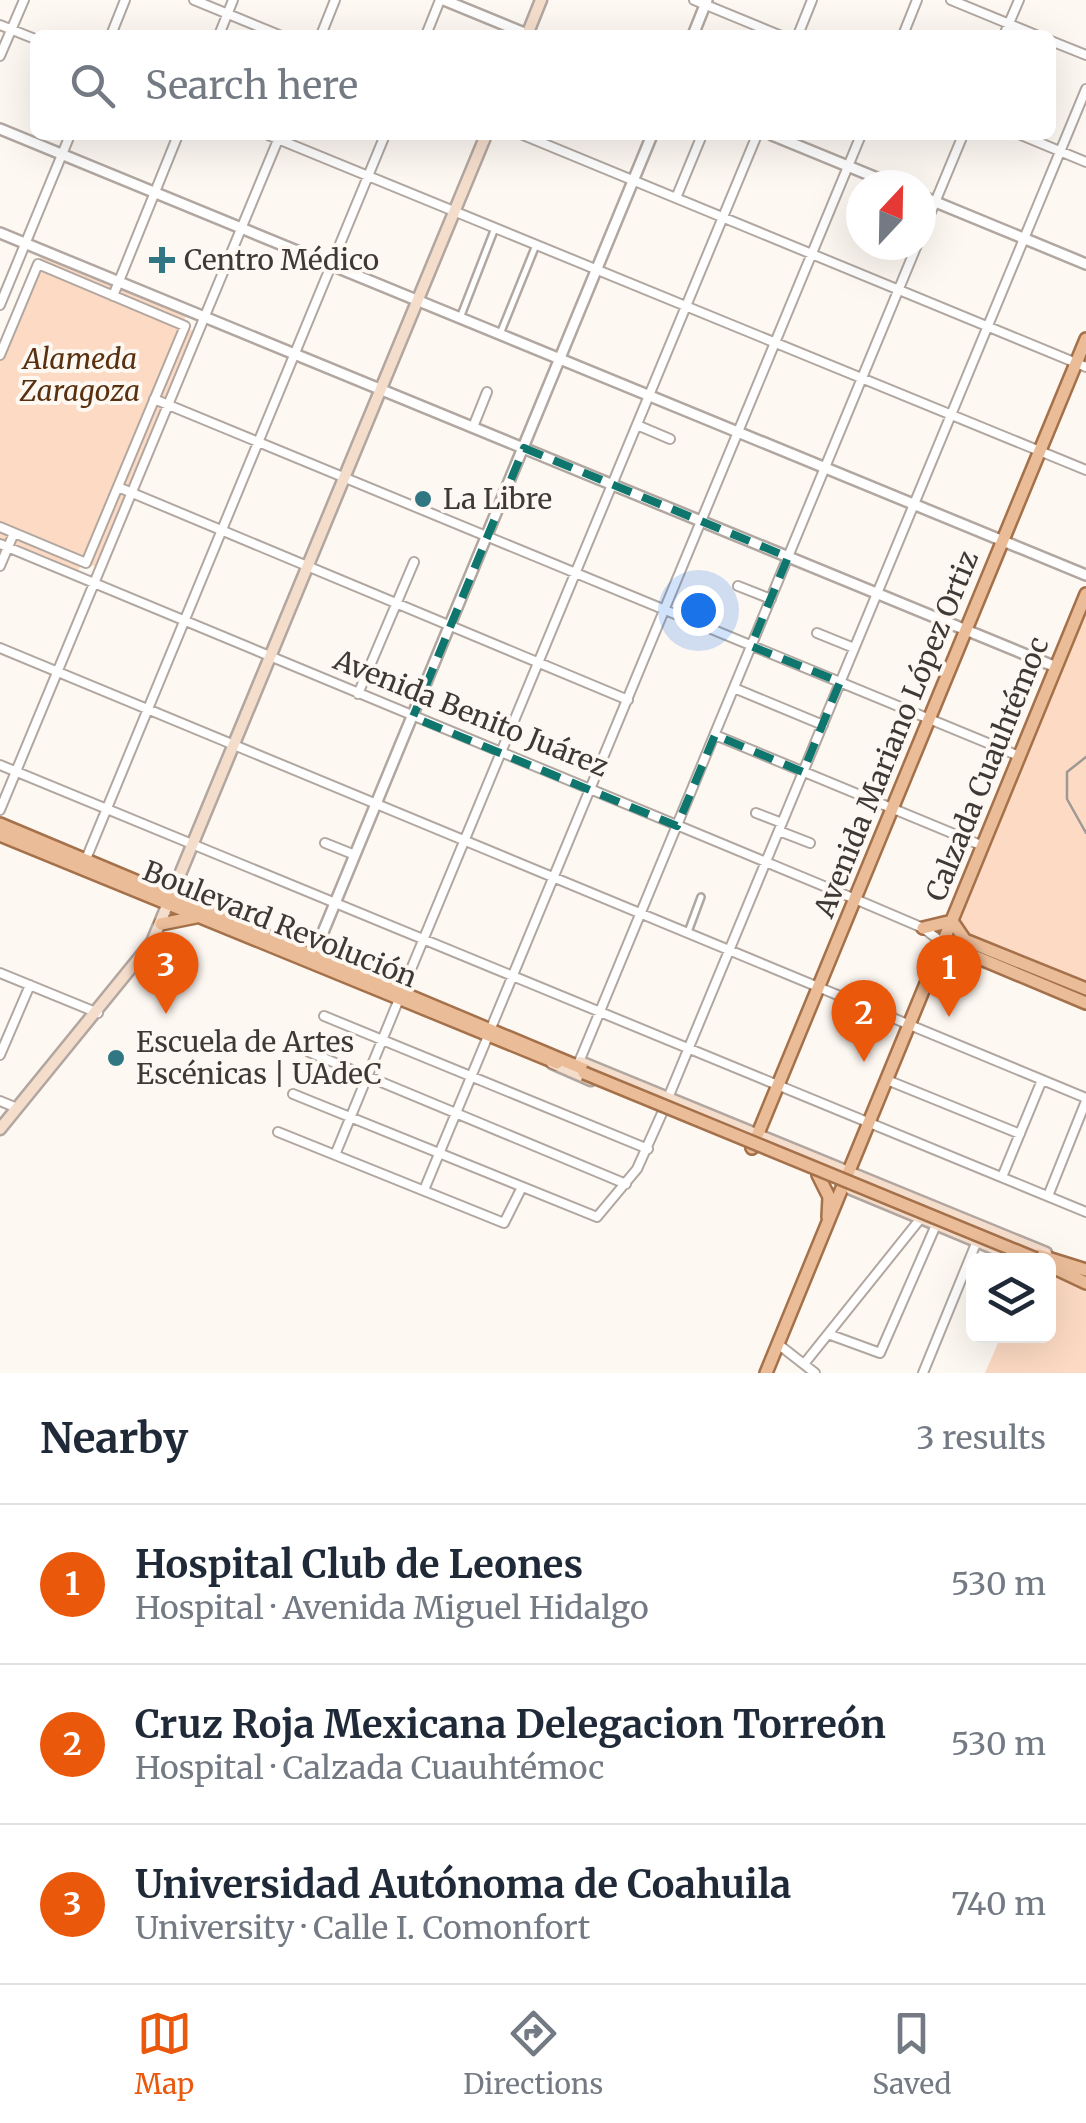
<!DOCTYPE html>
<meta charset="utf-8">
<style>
body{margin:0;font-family:Merriweather,serif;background:#f6f6f7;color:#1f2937}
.controls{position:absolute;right:30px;bottom:30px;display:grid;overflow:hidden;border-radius:15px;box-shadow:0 10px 40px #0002}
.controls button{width:90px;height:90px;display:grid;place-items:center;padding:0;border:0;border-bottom:2px solid #e0e1e3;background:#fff;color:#1f2937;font:50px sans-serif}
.compass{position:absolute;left:846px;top:170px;width:90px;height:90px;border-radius:50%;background:#fff;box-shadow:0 10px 40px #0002;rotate:22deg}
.you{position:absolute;left:698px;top:610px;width:35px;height:35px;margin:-25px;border:8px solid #fff;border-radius:50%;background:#1a73e8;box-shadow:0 0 0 15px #1a73e833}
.badge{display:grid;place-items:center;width:65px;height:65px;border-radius:50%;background:#ea580c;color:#fff;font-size:32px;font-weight:700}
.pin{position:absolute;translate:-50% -82px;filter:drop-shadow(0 2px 5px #0008)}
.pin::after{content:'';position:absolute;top:52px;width:35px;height:30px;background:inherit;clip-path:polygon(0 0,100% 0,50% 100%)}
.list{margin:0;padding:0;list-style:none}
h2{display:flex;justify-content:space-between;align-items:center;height:130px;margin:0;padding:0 40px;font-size:42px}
h2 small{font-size:32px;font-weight:400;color:#747a83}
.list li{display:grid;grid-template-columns:65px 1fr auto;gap:30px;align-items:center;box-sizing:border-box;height:160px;padding:0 40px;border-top:2px solid #e0e1e3}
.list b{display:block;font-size:38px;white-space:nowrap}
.list p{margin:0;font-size:32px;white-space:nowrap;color:#747a83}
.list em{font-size:32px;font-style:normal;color:#747a83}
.icon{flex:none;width:55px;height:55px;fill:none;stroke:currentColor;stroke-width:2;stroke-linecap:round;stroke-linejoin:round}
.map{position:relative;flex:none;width:1086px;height:1373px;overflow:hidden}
.search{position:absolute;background:#fff;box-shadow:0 10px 40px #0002;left:30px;right:30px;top:30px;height:110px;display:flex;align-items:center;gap:25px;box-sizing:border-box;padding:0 35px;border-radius:15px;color:#747a83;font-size:38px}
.sheet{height:610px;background:#fff}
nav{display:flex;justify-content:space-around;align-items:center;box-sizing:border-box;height:140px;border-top:2px solid #e0e1e3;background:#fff;font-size:28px;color:#747a83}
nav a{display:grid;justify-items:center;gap:5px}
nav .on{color:#ea580c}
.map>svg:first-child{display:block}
.green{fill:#fddac3}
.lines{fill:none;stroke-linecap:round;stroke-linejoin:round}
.pedestrian-casing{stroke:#b1a7a0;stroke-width:10}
.minor-casing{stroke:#b1a7a0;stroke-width:12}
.tertiary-casing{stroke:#b1a7a0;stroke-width:14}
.secondary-casing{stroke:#b1a7a0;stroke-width:15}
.primary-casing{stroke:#a5714a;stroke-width:16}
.pedestrian{stroke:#fff;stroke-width:5}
.minor{stroke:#fff;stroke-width:8}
.tertiary{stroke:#fff;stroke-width:9}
.secondary{stroke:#f5ddcc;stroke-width:10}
.primary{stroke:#ebbc98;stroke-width:11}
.tram{stroke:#9f9995;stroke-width:2.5}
.primary-bridge-casing{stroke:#a5714a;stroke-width:16;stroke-linecap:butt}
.primary-bridge{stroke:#ebbc98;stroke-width:11}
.marked{fill:none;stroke:#0f766e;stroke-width:8;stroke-dasharray:20 12;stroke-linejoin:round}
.poi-dot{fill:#307783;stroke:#fef8f3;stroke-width:4}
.labels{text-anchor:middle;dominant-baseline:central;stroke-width:8;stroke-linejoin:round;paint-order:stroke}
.poi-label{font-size:28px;fill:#3e3936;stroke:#fef8f3;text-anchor:start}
.park-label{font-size:28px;font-style:italic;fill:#593111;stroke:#fef8f3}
.street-label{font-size:28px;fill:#3e3936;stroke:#fef8f3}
</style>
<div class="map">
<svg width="1086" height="1373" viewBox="0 0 1086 1373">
<rect width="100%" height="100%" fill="#fef8f3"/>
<!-- green -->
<path class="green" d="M42 252 187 313 183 323 39 262Z
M37 269 184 330H197L98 567 82 563 77 573 0 541V359Z
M1086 601V987L971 939 955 917Z
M1049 1273 1086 1290V1373H985L1001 1336H1048Z"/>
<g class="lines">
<!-- pedestrian casing -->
<g class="pedestrian-casing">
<path id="pedestrian" d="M460 318 495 228
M500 334 536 245
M688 932 701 897"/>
</g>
<!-- minor casing -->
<g class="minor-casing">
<path id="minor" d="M194 0 279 35
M694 0 779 35
M951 0 1036 35
M0 25 35 39
M111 35 125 0
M219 35 233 0
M321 35 335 0
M426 35 440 0
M798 35 812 0
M903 35 917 0
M1004 35 1019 0
M1051 41 1086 55
M0 56 24 0
M268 135 1086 470
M523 135 1086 367
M1021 135 1086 162
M676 198 702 135
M921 236 963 135
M113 296 178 135
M0 305 70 135
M0 355 38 264
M154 399 1019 756
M637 425 670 439
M473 427 487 392
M118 487 628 700
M0 527 86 563 185 326 38 264
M0 544 855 899 923 928 943 943
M0 566 14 533
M738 586 771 599
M817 633 854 648
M0 648 1086 1098
M734 688 823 725
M358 694 414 562
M715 735 983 846
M0 765 1086 1212
M0 810 280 135
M756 813 782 823
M779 831 810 843
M325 843 355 855
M86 859 385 135
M0 973 98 1013
M402 991 757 135
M324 1016 648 1149
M491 1028 861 135
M309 1052 626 1184
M0 1055 30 985
M579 1062 917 245
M887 1080 1020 1134
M293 1094 597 1217 637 1169 663 1111
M668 1098 1086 89
M0 1101 17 1108
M278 1132 504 1223 522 1187
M335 1155 399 999
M1002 1177 1042 1080
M424 1190 488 1036
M1048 1196 1086 1101
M828 1334 880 1353 936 1225
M778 1344 815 1373
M804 1364 921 1218
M923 1373 977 1241"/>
</g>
<!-- tertiary casing -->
<g class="tertiary-casing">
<path id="tertiary" d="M444 0 529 35
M693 35 707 0
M0 129 1086 575
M772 135 894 185
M921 196 1086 264
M0 233 1056 667
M314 954 652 135"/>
</g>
<!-- secondary casing -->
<g class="secondary-casing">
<path id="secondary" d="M527 35 541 0
M580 1062 1046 1253
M552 1063 591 1080
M0 1129 152 942 486 135
M851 1189 1022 1260"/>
</g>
<!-- primary casing -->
<g class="primary-casing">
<path id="primary" d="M0 824 586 1070
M0 835 557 1063
M161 924 196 917
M923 928 952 921 965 940 1086 989
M943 943 1086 1003
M752 1148 1086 339
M818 1175 829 1197 828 1217
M1038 1255 1086 1270
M1048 1265 1086 1283
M766 1373 1086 594"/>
</g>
<!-- pedestrian -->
<use href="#pedestrian" class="pedestrian"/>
<!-- minor -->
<use href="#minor" class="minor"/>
<!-- tertiary -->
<use href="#tertiary" class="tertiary"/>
<!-- secondary -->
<use href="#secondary" class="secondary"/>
<!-- primary -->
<use href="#primary" class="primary"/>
<!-- tram -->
<path class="tram" d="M1086 757 1067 772V799L1086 833"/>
<!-- primary-bridge casing -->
<g class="primary-bridge-casing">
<path id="primary-bridge" d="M584 1073 1036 1259"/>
</g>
<!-- primary-bridge -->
<use href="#primary-bridge" class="primary-bridge"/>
</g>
<!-- marked area -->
<path class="marked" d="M524 448 788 557 751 646 840 682 803 772 715 735 677 826 413 717Z"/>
<!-- markers -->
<g class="poi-dot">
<path d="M157 245h10v10h10v10h-10v10h-10v-10h-10v-10h10z"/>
<circle cx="423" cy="499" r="10"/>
<circle cx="116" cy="1058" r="10"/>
</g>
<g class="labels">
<!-- poi labels -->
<g class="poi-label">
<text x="184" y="260">Centro Médico</text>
<text x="443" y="499">La Libre</text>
<text x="136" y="1042">Escuela de Artes<tspan x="136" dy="32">Escénicas | UAdeC</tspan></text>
</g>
<!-- park labels -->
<g class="park-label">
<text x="80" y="359">Alameda<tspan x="80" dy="32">Zaragoza</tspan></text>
</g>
<!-- street labels -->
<g class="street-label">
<text transform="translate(471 713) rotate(22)">Avenida Benito Juárez</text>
<text transform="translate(896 734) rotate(-68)">Avenida Mariano López Ortiz</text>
<text transform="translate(987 769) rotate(-68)">Calzada Cuauhtémoc</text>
<text transform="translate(280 924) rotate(22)">Boulevard Revolución</text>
</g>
</g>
</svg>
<div class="controls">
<button><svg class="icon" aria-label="layers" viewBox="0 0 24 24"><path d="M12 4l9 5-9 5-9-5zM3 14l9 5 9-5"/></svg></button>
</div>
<svg class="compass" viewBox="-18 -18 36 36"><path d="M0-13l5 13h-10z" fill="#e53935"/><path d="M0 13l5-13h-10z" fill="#747a83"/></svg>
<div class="you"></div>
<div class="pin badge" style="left:949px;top:1017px">1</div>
<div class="pin badge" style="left:864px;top:1062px">2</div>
<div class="pin badge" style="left:166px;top:1014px">3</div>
<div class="search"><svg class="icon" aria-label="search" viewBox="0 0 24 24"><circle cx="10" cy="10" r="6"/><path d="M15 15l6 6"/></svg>Search here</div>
</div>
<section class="sheet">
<h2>Nearby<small>3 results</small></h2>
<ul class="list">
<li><span class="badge">1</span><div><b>Hospital Club de Leones</b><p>Hospital · Avenida Miguel Hidalgo</p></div><em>530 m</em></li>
<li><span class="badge">2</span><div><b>Cruz Roja Mexicana Delegacion Torreón</b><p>Hospital · Calzada Cuauhtémoc</p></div><em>530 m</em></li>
<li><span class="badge">3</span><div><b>Universidad Autónoma de Coahuila</b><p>University · Calle I. Comonfort</p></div><em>740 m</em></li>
</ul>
</section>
<nav>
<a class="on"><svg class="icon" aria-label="map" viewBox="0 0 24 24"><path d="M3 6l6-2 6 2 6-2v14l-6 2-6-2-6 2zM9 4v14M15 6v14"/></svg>Map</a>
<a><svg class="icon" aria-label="directions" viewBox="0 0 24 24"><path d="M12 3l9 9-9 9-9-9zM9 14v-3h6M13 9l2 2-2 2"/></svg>Directions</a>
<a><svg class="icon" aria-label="saved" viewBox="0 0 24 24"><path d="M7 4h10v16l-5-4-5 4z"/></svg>Saved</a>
</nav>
